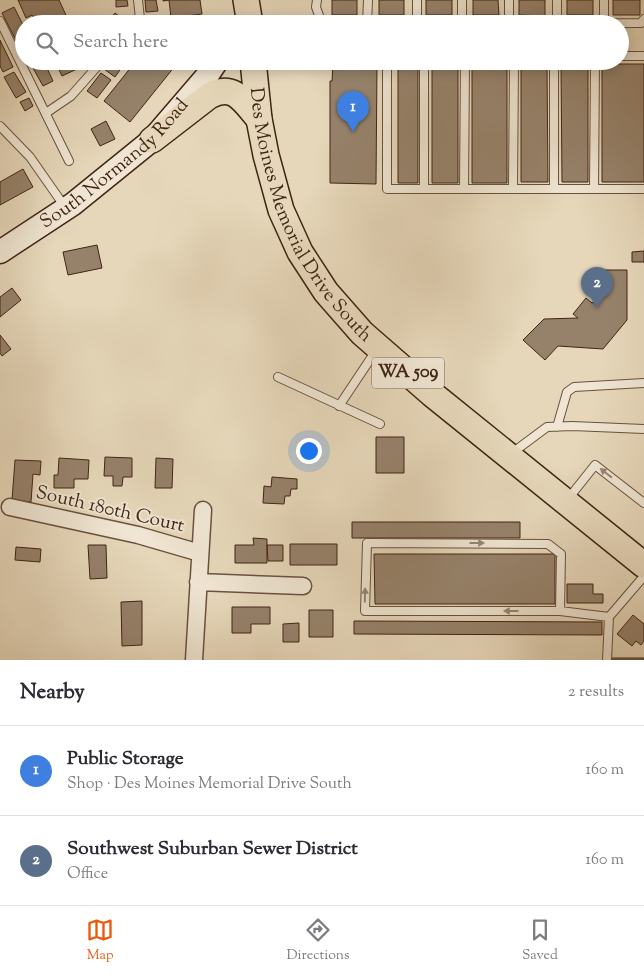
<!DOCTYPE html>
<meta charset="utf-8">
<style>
body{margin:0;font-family:"Sorts Mill Goudy",serif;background:#f7f7f7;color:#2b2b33}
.you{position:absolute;left:308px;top:450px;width:18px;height:18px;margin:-12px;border:4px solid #fff;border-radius:50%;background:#1a73e8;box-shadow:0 0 0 8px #1a73e833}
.badge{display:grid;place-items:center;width:32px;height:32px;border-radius:50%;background:#ea580c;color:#fff;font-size:16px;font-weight:700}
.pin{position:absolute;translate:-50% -41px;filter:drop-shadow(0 1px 2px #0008)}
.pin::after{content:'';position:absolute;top:26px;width:18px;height:15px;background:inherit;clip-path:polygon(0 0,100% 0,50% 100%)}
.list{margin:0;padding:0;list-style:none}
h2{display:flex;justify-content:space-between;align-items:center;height:65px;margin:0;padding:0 20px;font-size:21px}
h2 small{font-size:16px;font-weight:400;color:#7c7c81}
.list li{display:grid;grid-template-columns:32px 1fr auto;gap:15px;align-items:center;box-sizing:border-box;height:90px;padding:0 20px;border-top:1px solid #e1e1e2}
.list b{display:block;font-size:19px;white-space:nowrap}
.list p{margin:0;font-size:16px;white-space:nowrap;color:#7c7c81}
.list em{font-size:16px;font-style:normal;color:#7c7c81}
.icon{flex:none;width:28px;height:28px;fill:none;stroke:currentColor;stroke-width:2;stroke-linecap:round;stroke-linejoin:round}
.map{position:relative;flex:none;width:644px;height:660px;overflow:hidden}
.search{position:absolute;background:#fff;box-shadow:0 2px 12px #0003;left:15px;right:15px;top:15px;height:55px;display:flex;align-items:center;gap:12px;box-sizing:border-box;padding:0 18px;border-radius:28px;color:#7c7c81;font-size:19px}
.sheet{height:245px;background:#fff}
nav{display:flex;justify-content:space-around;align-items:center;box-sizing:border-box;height:70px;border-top:1px solid #e1e1e2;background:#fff;font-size:14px;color:#7c7c81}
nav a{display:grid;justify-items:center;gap:2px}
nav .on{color:#ea580c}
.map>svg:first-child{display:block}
.building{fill:#96826b;stroke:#402515}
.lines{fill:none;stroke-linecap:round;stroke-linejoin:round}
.lane-casing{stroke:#6a523e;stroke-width:10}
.street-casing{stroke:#6a523e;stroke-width:19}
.secondary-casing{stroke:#402515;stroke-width:25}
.primary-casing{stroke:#402515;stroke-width:28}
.lane{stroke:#efe5d2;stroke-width:8}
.street{stroke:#efe5d2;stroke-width:16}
.secondary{stroke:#efe5d2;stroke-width:22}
.primary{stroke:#e6d7ba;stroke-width:25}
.oneway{fill:#988574}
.labels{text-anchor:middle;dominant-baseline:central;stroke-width:4;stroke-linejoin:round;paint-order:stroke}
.shield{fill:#efe5d2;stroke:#745f4e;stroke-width:1}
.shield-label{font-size:18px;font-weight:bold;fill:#402515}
.street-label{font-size:19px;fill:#402515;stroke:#efe5d2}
</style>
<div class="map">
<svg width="644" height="660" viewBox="0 0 644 660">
<rect width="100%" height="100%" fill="#e6d7ba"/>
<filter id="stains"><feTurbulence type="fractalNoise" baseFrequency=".004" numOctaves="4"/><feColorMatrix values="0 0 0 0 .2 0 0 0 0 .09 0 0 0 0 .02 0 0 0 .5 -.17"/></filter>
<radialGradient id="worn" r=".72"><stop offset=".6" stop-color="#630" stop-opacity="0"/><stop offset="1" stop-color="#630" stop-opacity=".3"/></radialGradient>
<!-- building -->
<path class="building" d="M18 0H59L70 24H37L32 15 26 18Z
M116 0H127L128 6 116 7Z
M145 0H156L158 11 146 12Z
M163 0H200L202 14 171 18 169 0 163 1Z
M332 0H357V15H332Z
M379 0H404V15H379Z
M426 0H452V15H426Z
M473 0H498L499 15H473Z
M519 0H545V16L519 15Z
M567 0H593V15H567Z
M613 0H640V15H613Z
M14 7 24 27V53L23 54 2 13Z
M115 13 124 20 121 24H106Z
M0 40 13 67 3 72 0 66Z
M55 61H76L79 68 62 76Z
M110 61H126L115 77 104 69Z
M136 61H179L130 122 104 101Z
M44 62 53 81 43 86 33 68Z
M333 62 377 63 376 184 330 183V81H332Z
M432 64H458V183H432Z
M602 64H644V182H602Z
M398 65H418V183H398Z
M472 65H507V183H472Z
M521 65H547L548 182H521Z
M561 65H588V182H562Z
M14 72 26 92 16 98 4 77Z
M101 73 111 80 97 98 87 91Z
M29 98 33 106 25 111 20 102Z
M106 121 115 139 100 146 91 129Z
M23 169 33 187 0 205V182Z
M97 245 102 268 68 275 63 252Z
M644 251V262H632V252Z
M595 270H627V320L603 349 558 346 545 360 523 340 544 319 578 318 573 314 586 298 592 303 597 300Z
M12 288 21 300 0 317V297Z
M0 335 11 349 2 356 0 353Z
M376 437H404V473H376Z
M105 457 132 458V477H123L122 486H113V476H104Z
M59 458 89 460 88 479H74V488H54V475H58Z
M156 458 173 459 172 488H155Z
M15 460 41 461 40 475 33 474 31 502 12 500Z
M272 477 297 479V489H291L290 496H285L284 504 263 503 264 486 271 487Z
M352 522H520V538H352Z
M253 538 267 539V563H235V545H254Z
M290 544H337V565H290Z
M88 545H106L107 578 90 579Z
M267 545H283V561H268Z
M16 547 41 549 40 562 15 560Z
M374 554H555V604H375Z
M567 584H593V594H603V603H567Z
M142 601V645L122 646 121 602Z
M232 607H270V624H251V633H232Z
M309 610H333V637H309Z
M633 615 644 624V641L641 645 636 641 632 646 617 634Z
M354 621 602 622V635L354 634Z
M299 623V642H283V624Z
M611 658H644V660H611Z"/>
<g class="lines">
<!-- lane casing -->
<g class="lane-casing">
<path id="lane" d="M317 0 316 7 322 24 641 23 644 19
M417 0V24
M462 0V23
M509 0V23
M557 0V23
M604 0V23
M0 21 69 161
M136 24 140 19 138 0
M367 24 368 0
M620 56H644
M387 61V189H644
M424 61V189
M46 113 71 96 102 61
M0 126 30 157 65 207
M464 189 465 61
M513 189 514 61
M554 189V61
M594 189 595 61
M278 377 380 424
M339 406 377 349
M557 427 567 392 574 387 644 383
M512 453 547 427 572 426 644 429
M568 499 595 465 644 503
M560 611 561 554 548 544 367 543 365 611H560L609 617
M607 660 609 617 644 576"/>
</g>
<!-- street casing -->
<g class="street-casing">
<path id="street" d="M10 507 138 535 200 553
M198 582 303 586
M194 660 203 510"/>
</g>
<!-- secondary casing -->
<g class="secondary-casing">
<g id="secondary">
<path id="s1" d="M0 252 73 204 152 140 207 76 217 61"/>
</g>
</g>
<!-- primary casing -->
<g class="primary-casing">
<g id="primary">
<path d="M246 0 250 24"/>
<path id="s2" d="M253 61 259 119 266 155 281 210 300 252 326 292 362 333 432 394 644 565"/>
<path d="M152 140 209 96C234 82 244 102 259 119"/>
</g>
</g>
<!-- lane -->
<use href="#lane" class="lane"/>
<!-- street -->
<use href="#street" class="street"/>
<!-- secondary -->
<use href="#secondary" class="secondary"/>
<!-- primary -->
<use href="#primary" class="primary"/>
</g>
<!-- one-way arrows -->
<defs><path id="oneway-solid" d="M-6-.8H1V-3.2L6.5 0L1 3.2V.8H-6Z" transform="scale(1.25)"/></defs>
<g class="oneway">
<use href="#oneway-solid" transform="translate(606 473) rotate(-142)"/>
<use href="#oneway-solid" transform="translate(477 543)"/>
<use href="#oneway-solid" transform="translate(365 595) rotate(-89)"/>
<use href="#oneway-solid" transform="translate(511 611) rotate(180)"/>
</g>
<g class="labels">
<!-- shield labels -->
<rect class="shield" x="372" y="357.5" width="72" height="31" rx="4"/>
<g class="shield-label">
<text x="408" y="373">WA 509</text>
</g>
<!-- street labels -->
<g class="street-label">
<text stroke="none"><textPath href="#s1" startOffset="145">South Normandy Road</textPath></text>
<text stroke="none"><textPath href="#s2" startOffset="168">Des Moines Memorial Drive South</textPath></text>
<text transform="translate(110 510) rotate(13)">South 180th Court</text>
</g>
</g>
<rect width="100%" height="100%" filter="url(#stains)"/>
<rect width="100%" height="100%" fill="url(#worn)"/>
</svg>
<div class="you"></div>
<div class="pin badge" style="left:353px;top:132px;background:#3f7fe0">1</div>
<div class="pin badge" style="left:597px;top:308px;background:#5c6f8a">2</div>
<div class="search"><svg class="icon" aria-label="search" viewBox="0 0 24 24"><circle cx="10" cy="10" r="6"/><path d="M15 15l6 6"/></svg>Search here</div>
</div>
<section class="sheet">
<h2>Nearby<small>2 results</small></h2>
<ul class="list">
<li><span class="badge" style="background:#3f7fe0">1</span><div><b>Public Storage</b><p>Shop · Des Moines Memorial Drive South</p></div><em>160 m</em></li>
<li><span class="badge" style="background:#5c6f8a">2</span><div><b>Southwest Suburban Sewer District</b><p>Office</p></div><em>160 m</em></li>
</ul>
</section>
<nav>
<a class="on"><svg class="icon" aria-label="map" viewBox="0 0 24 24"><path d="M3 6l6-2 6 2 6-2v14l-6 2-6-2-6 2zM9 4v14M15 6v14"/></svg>Map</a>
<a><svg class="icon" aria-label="directions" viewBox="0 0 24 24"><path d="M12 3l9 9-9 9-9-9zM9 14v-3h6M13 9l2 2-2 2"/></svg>Directions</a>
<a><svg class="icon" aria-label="saved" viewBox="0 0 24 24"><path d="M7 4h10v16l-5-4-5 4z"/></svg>Saved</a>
</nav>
